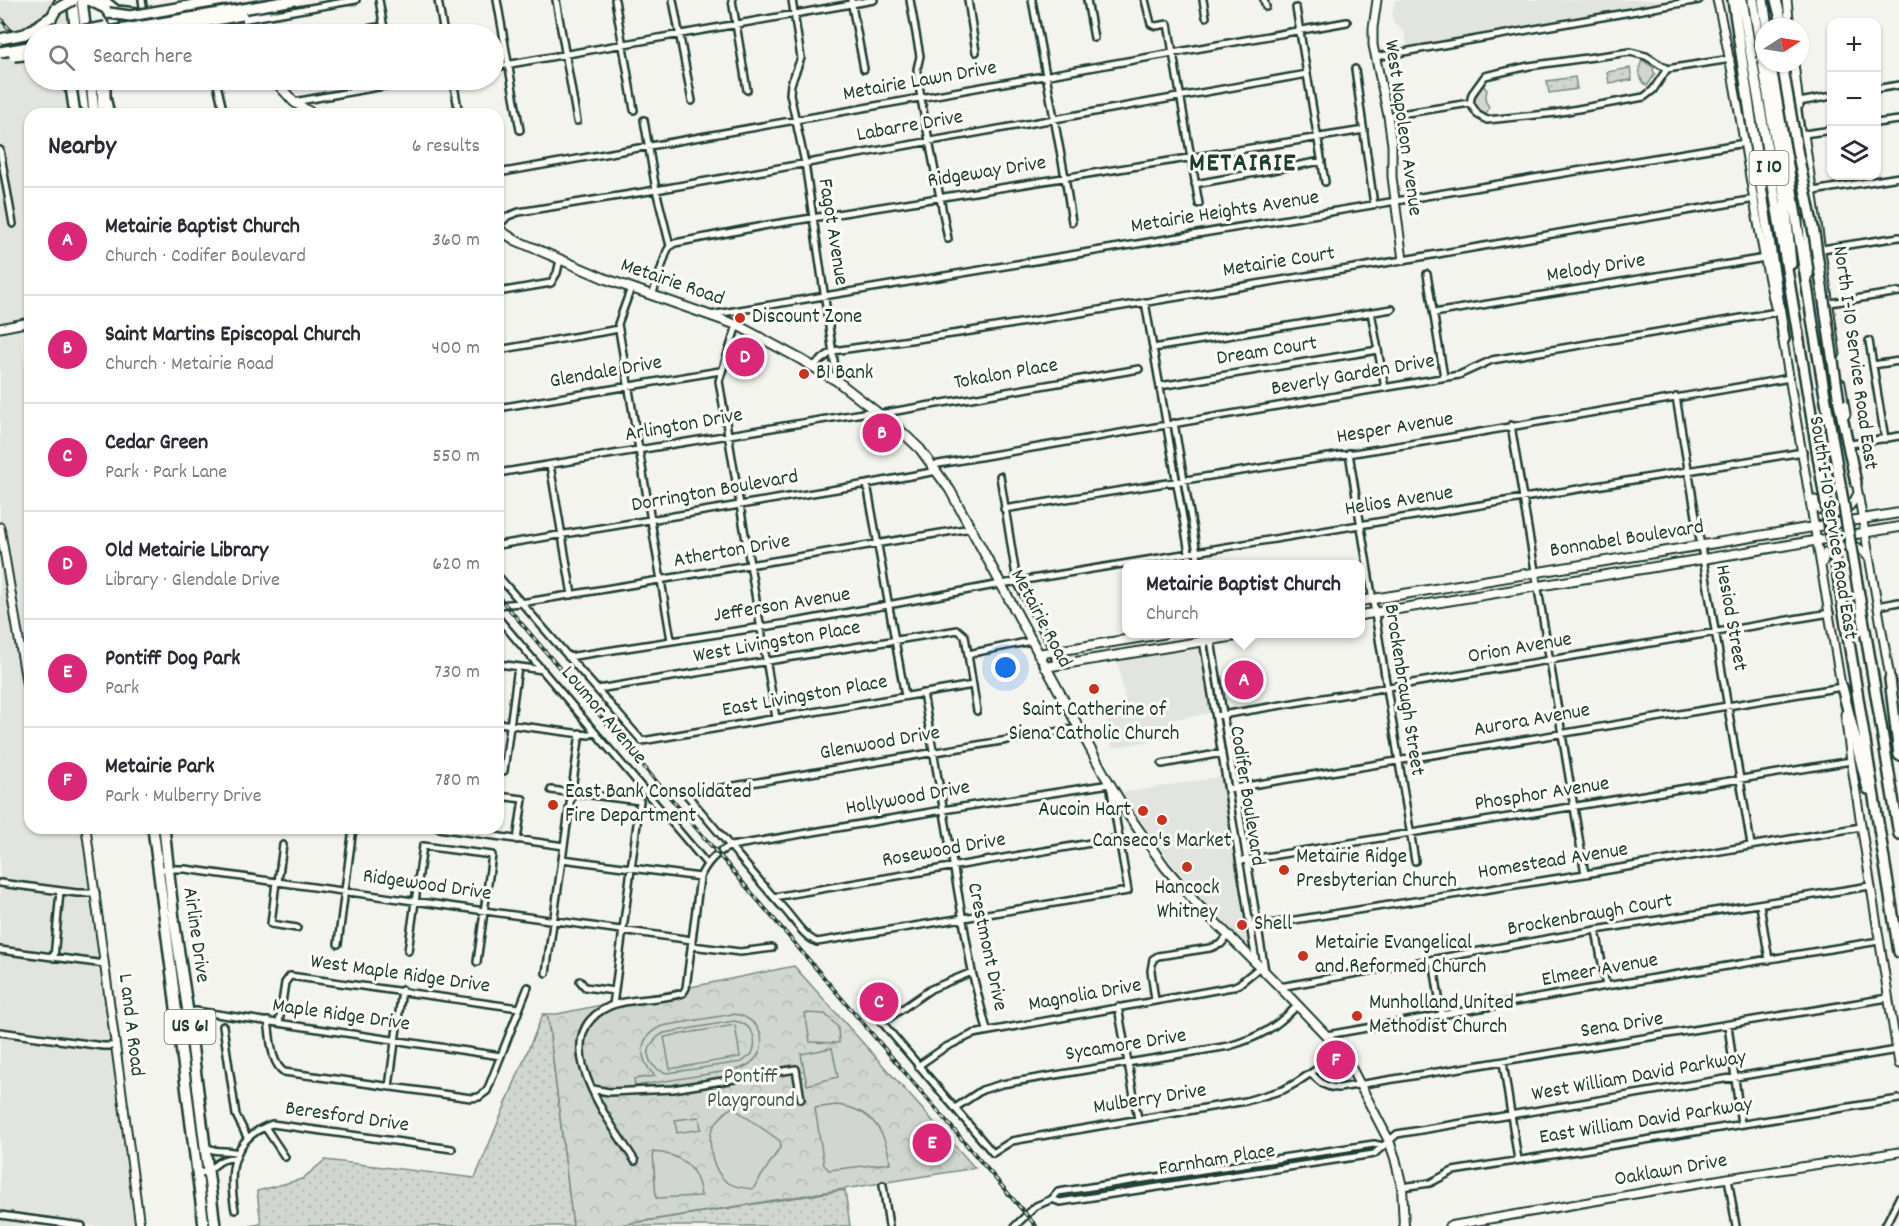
<!DOCTYPE html>
<meta charset="utf-8">
<style>
body{margin:0;font-family:Dekko,sans-serif;background:#f7f7f7;color:#2b2b33}
.controls{position:absolute;right:18px;top:18px;display:grid;overflow:hidden;border-radius:12px;box-shadow:0 2px 4px #0004}
.controls button{width:54px;height:54px;display:grid;place-items:center;padding:0;border:0;border-bottom:2px solid #e1e1e2;background:#fff;color:#2b2b33;font:30px sans-serif}
.compass{position:absolute;left:1755px;top:18px;width:54px;height:54px;border-radius:50%;background:#fff;box-shadow:0 2px 4px #0004;rotate:78deg}
.you{position:absolute;left:1006px;top:668px;width:21px;height:21px;margin:-15px;border:4px solid #fff;border-radius:50%;background:#1a73e8;box-shadow:0 0 0 9px #1a73e833}
.badge{display:grid;place-items:center;width:39px;height:39px;border-radius:50%;background:#db2777;color:#fff;font-size:20px;font-weight:700}
.pin{position:absolute;translate:-50% -50%;border:3px solid #fff;box-shadow:0 2px 6px #0006}
.popup{position:absolute;left:1122px;top:560px;width:243px;height:78px;box-sizing:border-box;display:grid;place-content:center;border-radius:12px;background:#fff;filter:drop-shadow(0 2px 4px #0005);font-size:20px;white-space:nowrap;color:#7c7c81}
.popup b{font-size:22px;color:#2b2b33}
.popup::after{content:'';position:absolute;left:50%;top:100%;margin-left:-12px;border:12px solid transparent;border-top-color:#fff}
.list{margin:0;padding:0;list-style:none}
h2{display:flex;justify-content:space-between;align-items:center;height:78px;margin:0;padding:0 24px;font-size:26px}
h2 small{font-size:20px;font-weight:400;color:#7c7c81}
.list li{display:grid;grid-template-columns:39px 1fr auto;gap:18px;align-items:center;box-sizing:border-box;height:108px;padding:0 24px;border-top:2px solid #e1e1e2}
.list b{display:block;font-size:22px;white-space:nowrap}
.list p{margin:0;font-size:20px;white-space:nowrap;color:#7c7c81}
.list em{font-size:20px;font-style:normal;color:#7c7c81}
.icon{flex:none;width:33px;height:33px;fill:none;stroke:currentColor;stroke-width:2;stroke-linecap:round;stroke-linejoin:round}
.map{position:relative;flex:none;width:1899px;height:1226px;overflow:hidden}
.search{position:absolute;background:#fff;box-shadow:0 2px 4px #0004;left:24px;top:24px;width:480px;height:66px;display:flex;align-items:center;gap:15px;box-sizing:border-box;padding:0 21px;border-radius:33px;color:#7c7c81;font-size:22px}
.panel{position:absolute;background:#fff;box-shadow:0 2px 4px #0004;left:24px;top:108px;width:480px;height:726px;border-radius:18px}
.map>svg:first-child{display:block}
.built{fill:#e2e5df}
.grass{fill:url(#grass-dots);stroke:#788a82;stroke-width:1.5}
.park{fill:url(#park-crowns);stroke:#788a82;stroke-width:1.5}
.pitch{fill:#d1d6d1;stroke:#788a82;stroke-width:1.5;fill-rule:evenodd}
.lines{fill:none;stroke-linecap:round;stroke-linejoin:round}
.minor-casing{stroke:#1f3d34;stroke-width:10}
.tertiary-casing{stroke:#1f3d34;stroke-width:11}
.secondary-casing{stroke:#1f3d34;stroke-width:12}
.trunk-casing{stroke:#1f3d34;stroke-width:14}
.motorway-casing{stroke:#1f3d34;stroke-width:14}
.minor{stroke:#fdfcf7;stroke-width:5}
.tertiary{stroke:#fdfcf7;stroke-width:7}
.secondary{stroke:#fdfcf7;stroke-width:8}
.trunk{stroke:#fdfcf7;stroke-width:9}
.motorway{stroke:#fdfcf7;stroke-width:9}
.rail-casing{stroke:#1f3d34;stroke-width:4}
.rail{stroke:#fdfcf7;stroke-width:1.5;stroke-dasharray:4.5;stroke-linecap:butt}
.trunk-bridge-casing{stroke:#1f3d34;stroke-width:14;stroke-linecap:butt}
.motorway-bridge-casing{stroke:#1f3d34;stroke-width:14;stroke-linecap:butt}
.trunk-bridge{stroke:#fdfcf7;stroke-width:9}
.motorway-bridge{stroke:#fdfcf7;stroke-width:9}
.poi-dot{fill:#c8321e;stroke:#fdfcf7;stroke-width:2}
.labels{text-anchor:middle;dominant-baseline:central;stroke-width:6;stroke-linejoin:round;paint-order:stroke}
.shield{fill:#fdfcf7;stroke:#62766e;stroke-width:1.5}
.shield-label{font-size:20px;font-weight:bold;fill:#1f3d34}
.street-label{font-size:21px;fill:#1f3d34;stroke:#fdfcf7}
.poi-label{font-size:21px;fill:#1f3d34;stroke:#fdfcf7;text-anchor:start}
.park-label{font-size:21px;fill:#435c53;stroke:#fdfcf7}
.district-label{font-size:27px;font-weight:bold;letter-spacing:1.5px;fill:#1f3d34;stroke:#fdfcf7}
</style>
<div class="map">
<svg width="1899" height="1226" viewBox="0 0 1899 1226">
<defs>
<pattern id="grass-dots" width="8" height="8" patternUnits="userSpaceOnUse" patternTransform="scale(1.5)"><rect width="8" height="8" fill="#d1d6d1"/><path d="M2 2h.1M6 6h.1" fill="none" stroke="#b3b9b4" stroke-width="1.8" stroke-linecap="round"/></pattern>
<pattern id="park-crowns" width="20" height="18" patternUnits="userSpaceOnUse" patternTransform="scale(1.5)"><rect width="20" height="18" fill="#d1d6d1"/><path d="M2 6a3 3 0 1 1 6 0M12 15a3 3 0 1 1 6 0" fill="none" stroke="#b3b9b4"/></pattern>
</defs>
<rect width="100%" height="100%" fill="#f4f4ef"/>
<filter id="ink" filterUnits="userSpaceOnUse"><feTurbulence type="fractalNoise" baseFrequency=".0167" numOctaves="2"/><feDisplacementMap in="SourceGraphic" scale="12" xChannelSelector="R" yChannelSelector="G"/><feConvolveMatrix kernelMatrix="1 2 1 2 8 2 1 2 1" color-interpolation-filters="sRGB"/></filter>
<g filter="url(#ink)">
<!-- built -->
<path class="built" d="M0 0H65L69 34H34V80H73L77 114H30V319L19 321 30 405V828H88L143 1226H0Z
M1395 0H1674L1676 6 1585 22 1575 18 1408 48 1404 32 1394 23 1392 15Z
M1200 644 1211 713 1171 720 1174 737 1112 748 1104 710 1126 706 1117 658Z
M1224 776 1251 941 1245 946 1212 911 1172 864 1121 793Z"/>
<!-- grass -->
<path class="grass" d="M1630 68 1632 80 1609 83 1607 72Z
M1575 77 1577 89 1549 93 1547 81Z
M543 1014 548 1018 573 1226H249L261 1224 257 1191 302 1179 325 1160 475 1178Z
M845 1190 850 1226H614Z"/>
<!-- park -->
<path class="park" d="M794 966 975 1168 613 1226H573L548 1018 543 1014H557Z
M875 987H878L891 1010 881 1020 865 995Z
M1339 1048 1361 1085 1334 1088 1311 1073Z"/>
<!-- pitch -->
<path class="pitch" d="M1642 60 1654 68 1653 70 1655 74 1647 86C1638 80 1638 69 1642 60Z
M1482 84 1487 90 1485 100 1489 107 1486 115 1476 106 1474 100Z
M805 1013 825 1014 838 1027 839 1043 810 1042Z
M733 1014C768 1018 772 1059 739 1069L635 1086 634 1079 655 1076C638 1059 637 1037 662 1026ZM734 1021C751 1023 759 1038 752 1054L742 1062 667 1073C643 1067 643 1044 664 1033Z
M735 1025 740 1057 670 1069 664 1037Z
M832 1048 838 1077 807 1085 801 1054Z
M836 1105C870 1108 886 1131 890 1163L829 1170 824 1165 815 1108Z
M732 1107 780 1141 781 1146 753 1189C728 1187 719 1181 712 1157 711 1150 709 1140 711 1133 714 1122 724 1114 732 1107Z
M699 1117 701 1129 677 1133 675 1120Z
M653 1152C682 1154 697 1166 701 1196L656 1198Z"/>
<g class="lines">
<!-- minor casing -->
<g class="minor-casing">
<path id="minor" d="M142 0 147 28
M379 0 385 34
M438 0 444 34
M497 0 520 130
M556 0 577 121
M615 0 634 110
M673 0 692 101
M732 0 747 90
M792 0 801 58 791 84 790 94 805 163 837 381
M851 0 864 69
M910 0 920 56 917 69 921 99 948 239
M968 0 976 52
M1032 0 1065 177 1072 222
M1087 0 1094 38
M1145 0 1151 24 1156 26 1168 24 1199 204
M1203 0 1206 17
M1264 0 1266 7
M107 1 117 9 138 11
M1296 8 1325 182
M195 28 356 0
M338 34 384 26
M1375 57 1699 0
M494 67 874 0
M1355 69 1374 205
M1667 69 1731 59
M107 80V97L111 114
M155 80 156 82
M216 80 224 114
M453 80 459 114
M1876 89 1899 85
M294 102 417 80
M1799 102 1832 96
M1470 103 1478 115 1487 120 1556 113 1644 97 1653 90 1667 69
M1470 103 1472 94 1485 76 1529 66 1630 52 1646 56 1667 69
M1388 116 1470 103
M644 120 656 190 670 246
M1876 123 1899 120
M1804 134 1832 130
M0 150 13 224
M498 173 1347 22
M1195 184 1322 161
M1813 191 1899 177
M498 226 508 216 519 212 656 190 1307 74
M1822 249 1899 237
M1427 274 1444 377
M631 288 618 324 671 640
M498 292 551 283 557 273 560 260
M652 296 667 251 670 246 675 243 768 225 1364 130
M1145 302 1191 564
M1830 303 1899 292
M1371 312 1385 388
M1434 313 1765 258
M710 315 1745 143
M737 325 719 381 776 718
M1869 341 1885 439
M1153 348 1392 309
M498 350 619 329
M1873 365 1899 361
M813 366 833 351 959 333 1403 260 1755 199
M1160 386 1378 350
M1676 397 1751 845
M498 408 720 371
M879 414 1139 369
M1174 423 1199 564
M1511 425 1585 874
M1851 444 1899 436
M1349 453 1415 861
M550 465 572 595
M933 465 1459 375 1492 360 1777 312
M498 473 875 411
M1000 476 1017 582 1054 651 1056 666
M867 484 905 696
M1004 509 1429 441 1790 378
M498 545 867 484 937 471
M498 576 642 741 973 685
M498 605 521 603 971 528
M1878 606 1899 602
M498 618 706 863
M1202 634 1256 961
M1210 634 1265 971
M968 654 1031 641
M568 657 801 621 1001 584 1803 452
M498 664 543 670
M598 689 958 630 965 636 977 711
M923 693 972 972 987 1030
M1216 716 1830 613
M498 723 589 735 594 732
M1162 764 1222 753
M504 771 518 667
M1228 789 1842 687
M551 790 640 801
M686 794 1079 728
M498 796 523 799 517 840
M438 828 564 846
M562 859 700 877
M1240 861 1851 761
M157 869H185L692 940
M276 882 271 924 297 928
M278 882 283 845
M0 883 77 893H96
M774 897 1120 838
M1760 905 1769 960
M1250 927 1585 874 1861 827
M1596 930 1606 986
M338 944 353 828
M692 946 740 952 772 948
M0 950 105 964
M408 951 423 846 492 855 477 962
M54 958 60 891
M1433 960 1442 1016
M546 973 580 733
M580 981 585 987 614 991
M1280 987 1596 930 1870 886
M1155 1000 1151 971 1153 959 1158 956 1210 948 1221 944 1228 936
M613 1005 640 801
M1118 1007 1138 1119
M896 1013 881 985 873 986 863 993V1000L993 1153 1012 1141 1023 1139 1246 1101 1283 1090 1296 1083 1320 1067 1339 1048
M176 1014 196 1011 501 1056
M268 1021C271 1038 270 1062 284 1072L471 1098 479 1097 487 1091 528 987
M279 1023 285 983 290 976 519 1008
M882 1023 931 989 972 972
M1728 1025 1741 1124
M223 1026 236 1115 247 1137
M0 1032 103 1046H116
M1327 1035 1606 986 1879 941
M1503 1062 1518 1160
M918 1066 944 1048 973 1034 1232 987 1239 984 1260 967
M1311 1073C1319 1082 1326 1088 1339 1088L1888 998
M389 1087 402 990
M593 1089 609 1092 673 1089 796 1069 801 1099
M955 1108 982 1090 1002 1084 1229 1046C1260 1037 1275 1028 1297 1006
M265 1127 285 1157
M205 1146C215 1154 226 1149 237 1153
M1383 1146 1374 1144 1058 1192 1052 1199 1060 1202 1374 1154 1397 1134 1897 1050
M635 1161C611 1123 542 1036 610 1006 632 997 660 1001 683 993L686 988 700 877C707 862 716 852 731 846L943 810 1110 784 1128 891 817 942C804 937 794 920 785 910 751 872 719 832 686 794
M197 1174C218 1170 213 1158 236 1158
M1728 1178 1736 1226
M883 1185 889 1226
M1402 1187 1430 1183 1453 1171 1899 1099
M235 1210C228 1172 231 1138 272 1124L452 1149
M0 1215 82 1226
M1015 1226 1036 1206 1052 1199
M1885 1226 1899 1198"/>
</g>
<!-- tertiary casing -->
<g class="tertiary-casing">
<path id="tertiary" d="M1377 0 1373 28V45L1388 116 1392 145V177L1403 260
M1717 0C1741 101 1751 205 1775 307
M1787 0 1790 27
M1794 63 1799 105
M1804 134 1836 354
M0 328 30 322
M1782 335 1842 691
M1841 383 1846 414
M1856 481 1891 683
M1815 500 1816 508C1834 516 1849 514 1857 495
M0 527 30 705
M1823 562 1826 552C1840 545 1857 541 1867 556
M1845 714 1851 761 1899 1064
M86 828 140 1226
M1449 1226 1728 1178 1899 1152"/>
</g>
<!-- secondary casing -->
<g class="secondary-casing">
<path id="secondary" d="M208 1 231 22 240 34
M274 80 294 102 313 114
M498 229 515 240 606 279 737 325 800 359 837 381 901 431 920 449 950 490 1104 774 1129 816 1165 867 1196 903 1280 987 1344 1054 1389 1141 1395 1158 1402 1187 1404 1226
M1361 601 1899 513
M1361 615 1899 527
M1038 654 1162 634
M1045 667 1248 634"/>
</g>
<!-- trunk casing -->
<g class="trunk-casing">
<path id="trunk" d="M72 0 76 34
M82 0 86 34
M89 0 103 7
M99 0 113 18 117 34
M244 15 277 6
M46 34 48 24 61 0
M80 80 84 114
M91 80 94 114
M102 80 103 114
M153 828 204 1226
M164 828 174 920 188 1012 215 1226"/>
</g>
<!-- motorway casing -->
<g class="motorway-casing">
<path id="motorway" d="M1733 0 1784 339
M1742 0 1798 335
M1753 0 1785 200 1791 264
M1763 0 1767 27
M1776 0 1783 27
M1772 63 1814 331
M1789 63 1805 173
M1808 274 1810 262 1808 219
M1839 402 1856 483
M1871 665 1899 834
M1853 667 1899 952
M1890 679 1899 755
M1842 687 1868 789"/>
</g>
<!-- minor -->
<use href="#minor" class="minor"/>
<!-- tertiary -->
<use href="#tertiary" class="tertiary"/>
<!-- secondary -->
<use href="#secondary" class="secondary"/>
<!-- trunk -->
<use href="#trunk" class="trunk"/>
<!-- motorway -->
<use href="#motorway" class="motorway"/>
<!-- rail casing -->
<g class="rail-casing">
<path id="rail" d="M0 18 34 58
M56 80 85 114
M498 596 1036 1226"/>
</g>
<!-- rail -->
<use href="#rail" class="rail"/>
<!-- trunk-bridge casing -->
<g class="trunk-bridge-casing">
<path id="trunk-bridge" d="M57 9 73 0
M109 13 130 16 224 0
M64 34 105 27
M96 34 295 0
M139 34 242 15
M0 39 25 34 51 17
M0 52 34 46
M14 56 34 54
M70 80 75 114"/>
</g>
<!-- motorway-bridge casing -->
<g class="motorway-bridge-casing">
<path id="motorway-bridge" d="M1782 63 1797 150 1814 233 1839 402
M1814 331 1871 665
M1798 335 1853 667"/>
</g>
<!-- trunk-bridge -->
<use href="#trunk-bridge" class="trunk-bridge"/>
<!-- motorway-bridge -->
<use href="#motorway-bridge" class="motorway-bridge"/>
</g>
</g>
<!-- markers -->
<g class="poi-dot">
<circle cx="740" cy="318" r="6"/>
<circle cx="804" cy="374" r="6"/>
<circle cx="1094" cy="689" r="6"/>
<circle cx="553" cy="805" r="6"/>
<circle cx="1143" cy="811" r="6"/>
<circle cx="1162" cy="820" r="6"/>
<circle cx="1187" cy="867" r="6"/>
<circle cx="1284" cy="870" r="6"/>
<circle cx="1242" cy="925" r="6"/>
<circle cx="1303" cy="956" r="6"/>
<circle cx="1357" cy="1016" r="6"/>
</g>
<g class="labels">
<!-- shield labels -->
<g class="shield">
<rect x="1749.5" y="151" width="39" height="34" rx="4.5"/>
<rect x="164.5" y="1010" width="51" height="34" rx="4.5"/>
</g>
<g class="shield-label">
<text x="1769" y="168">I 10</text>
<text x="190" y="1027">US 61</text>
</g>
<!-- street labels -->
<g class="street-label">
<text transform="translate(920 82) rotate(-10)">Metairie Lawn Drive</text>
<text transform="translate(910 127) rotate(-10)">Labarre Drive</text>
<text transform="translate(1402 128) rotate(82)">West Napoleon Avenue</text>
<text transform="translate(987 173) rotate(-9)">Ridgeway Drive</text>
<text transform="translate(1225 213) rotate(-9)">Metairie Heights Avenue</text>
<text transform="translate(832 232) rotate(81)">Fagot Avenue</text>
<text transform="translate(1279 263) rotate(-9)">Metairie Court</text>
<text transform="translate(1596 269) rotate(-9)">Melody Drive</text>
<text transform="translate(672 283) rotate(19)">Metairie Road</text>
<text transform="translate(1267 352) rotate(-9)">Dream Court</text>
<text transform="translate(1854 358) rotate(82)">North I-10 Service Road East</text>
<text transform="translate(606 373) rotate(-10)">Glendale Drive</text>
<text transform="translate(1006 375) rotate(-10)">Tokalon Place</text>
<text transform="translate(1353 376) rotate(-10)">Beverly Garden Drive</text>
<text transform="translate(684 426) rotate(-10)">Arlington Drive</text>
<text transform="translate(1395 429) rotate(-9)">Hesper Avenue</text>
<text transform="translate(715 492) rotate(-10)">Dorrington Boulevard</text>
<text transform="translate(1399 502) rotate(-9)">Helios Avenue</text>
<text transform="translate(1832 528) rotate(81)">South I-10 Service Road East</text>
<text transform="translate(1627 540) rotate(-9)">Bonnabel Boulevard</text>
<text transform="translate(732 552) rotate(-10)">Atherton Drive</text>
<text transform="translate(782 606) rotate(-9)">Jefferson Avenue</text>
<text transform="translate(1730 618) rotate(80)">Hesiod Street</text>
<text transform="translate(1040 619) rotate(62)">Metairie Road</text>
<text transform="translate(777 643) rotate(-10)">West Livingston Place</text>
<text transform="translate(1520 649) rotate(-10)">Orion Avenue</text>
<text transform="translate(1403 690) rotate(81)">Brockenbraugh Street</text>
<text transform="translate(805 697) rotate(-10)">East Livingston Place</text>
<text transform="translate(603 716) rotate(50)">Loumor Avenue</text>
<text transform="translate(1532 721) rotate(-10)">Aurora Avenue</text>
<text transform="translate(880 744) rotate(-10)">Glenwood Drive</text>
<text transform="translate(1542 795) rotate(-9)">Phosphor Avenue</text>
<text transform="translate(1246 796) rotate(81)">Codifer Boulevard</text>
<text transform="translate(908 799) rotate(-10)">Hollywood Drive</text>
<text transform="translate(944 851) rotate(-10)">Rosewood Drive</text>
<text transform="translate(1553 862) rotate(-9)">Homestead Avenue</text>
<text transform="translate(427 886) rotate(8)">Ridgewood Drive</text>
<text transform="translate(1590 916) rotate(-10)">Brockenbraugh Court</text>
<text transform="translate(195 935) rotate(82)">Airline Drive</text>
<text transform="translate(986 947) rotate(78)">Crestmont Drive</text>
<text transform="translate(1600 971) rotate(-10)">Elmeer Avenue</text>
<text transform="translate(400 975) rotate(8)">West Maple Ridge Drive</text>
<text transform="translate(1085 996) rotate(-10)">Magnolia Drive</text>
<text transform="translate(341 1016) rotate(8)">Maple Ridge Drive</text>
<text transform="translate(130 1025) rotate(83)">L and A Road</text>
<text transform="translate(1622 1026) rotate(-9)">Sena Drive</text>
<text transform="translate(1126 1046) rotate(-9)">Sycamore Drive</text>
<text transform="translate(1639 1077) rotate(-10)">West William David Parkway</text>
<text transform="translate(1150 1100) rotate(-9)">Mulberry Drive</text>
<text transform="translate(347 1118) rotate(8)">Beresford Drive</text>
<text transform="translate(1646 1122) rotate(-9)">East William David Parkway</text>
<text transform="translate(1217 1161) rotate(-9)">Farnham Place</text>
<text transform="translate(1671 1171) rotate(-10)">Oaklawn Drive</text>
</g>
<!-- poi labels -->
<g class="poi-label">
<text x="752" y="318">Discount Zone</text>
<text x="816" y="374">B1 Bank</text>
<text x="1094" y="711" text-anchor="middle">Saint Catherine of<tspan x="1094" dy="24">Siena Catholic Church</tspan></text>
<text x="565" y="793">East Bank Consolidated<tspan x="565" dy="24">Fire Department</tspan></text>
<text x="1131" y="811" text-anchor="end">Aucoin Hart</text>
<text x="1162" y="842" text-anchor="middle">Canseco's Market</text>
<text x="1296" y="858">Metairie Ridge<tspan x="1296" dy="24">Presbyterian Church</tspan></text>
<text x="1187" y="889" text-anchor="middle">Hancock<tspan x="1187" dy="24">Whitney</tspan></text>
<text x="1254" y="925">Shell</text>
<text x="1315" y="944">Metairie Evangelical<tspan x="1315" dy="24">and Reformed Church</tspan></text>
<text x="1369" y="1004">Munholland United<tspan x="1369" dy="24">Methodist Church</tspan></text>
</g>
<!-- park labels -->
<g class="park-label">
<text x="751" y="1078">Pontiff<tspan x="751" dy="24">Playground</tspan></text>
</g>
<!-- district labels -->
<g class="district-label">
<text x="1243" y="164">METAIRIE</text>
</g>
</g>
</svg>
<div class="controls">
<button>+</button>
<button>−</button>
<button><svg class="icon" aria-label="layers" viewBox="0 0 24 24"><path d="M12 4l9 5-9 5-9-5zM3 14l9 5 9-5"/></svg></button>
</div>
<svg class="compass" viewBox="-18 -18 36 36"><path d="M0-13l5 13h-10z" fill="#e53935"/><path d="M0 13l5-13h-10z" fill="#7c7c81"/></svg>
<div class="you"></div>
<div class="pin badge" style="left:1244px;top:680px">A</div>
<div class="popup"><b>Metairie Baptist Church</b>Church</div>
<div class="pin badge" style="left:882px;top:433px">B</div>
<div class="pin badge" style="left:879px;top:1002px">C</div>
<div class="pin badge" style="left:745px;top:357px">D</div>
<div class="pin badge" style="left:932px;top:1143px">E</div>
<div class="pin badge" style="left:1336px;top:1060px">F</div>
<div class="search"><svg class="icon" aria-label="search" viewBox="0 0 24 24"><circle cx="10" cy="10" r="6"/><path d="M15 15l6 6"/></svg>Search here</div>
<section class="panel">
<h2>Nearby<small>6 results</small></h2>
<ul class="list">
<li><span class="badge">A</span><div><b>Metairie Baptist Church</b><p>Church · Codifer Boulevard</p></div><em>360 m</em></li>
<li><span class="badge">B</span><div><b>Saint Martins Episcopal Church</b><p>Church · Metairie Road</p></div><em>400 m</em></li>
<li><span class="badge">C</span><div><b>Cedar Green</b><p>Park · Park Lane</p></div><em>550 m</em></li>
<li><span class="badge">D</span><div><b>Old Metairie Library</b><p>Library · Glendale Drive</p></div><em>620 m</em></li>
<li><span class="badge">E</span><div><b>Pontiff Dog Park</b><p>Park</p></div><em>730 m</em></li>
<li><span class="badge">F</span><div><b>Metairie Park</b><p>Park · Mulberry Drive</p></div><em>780 m</em></li>
</ul>
</section>
</div>
